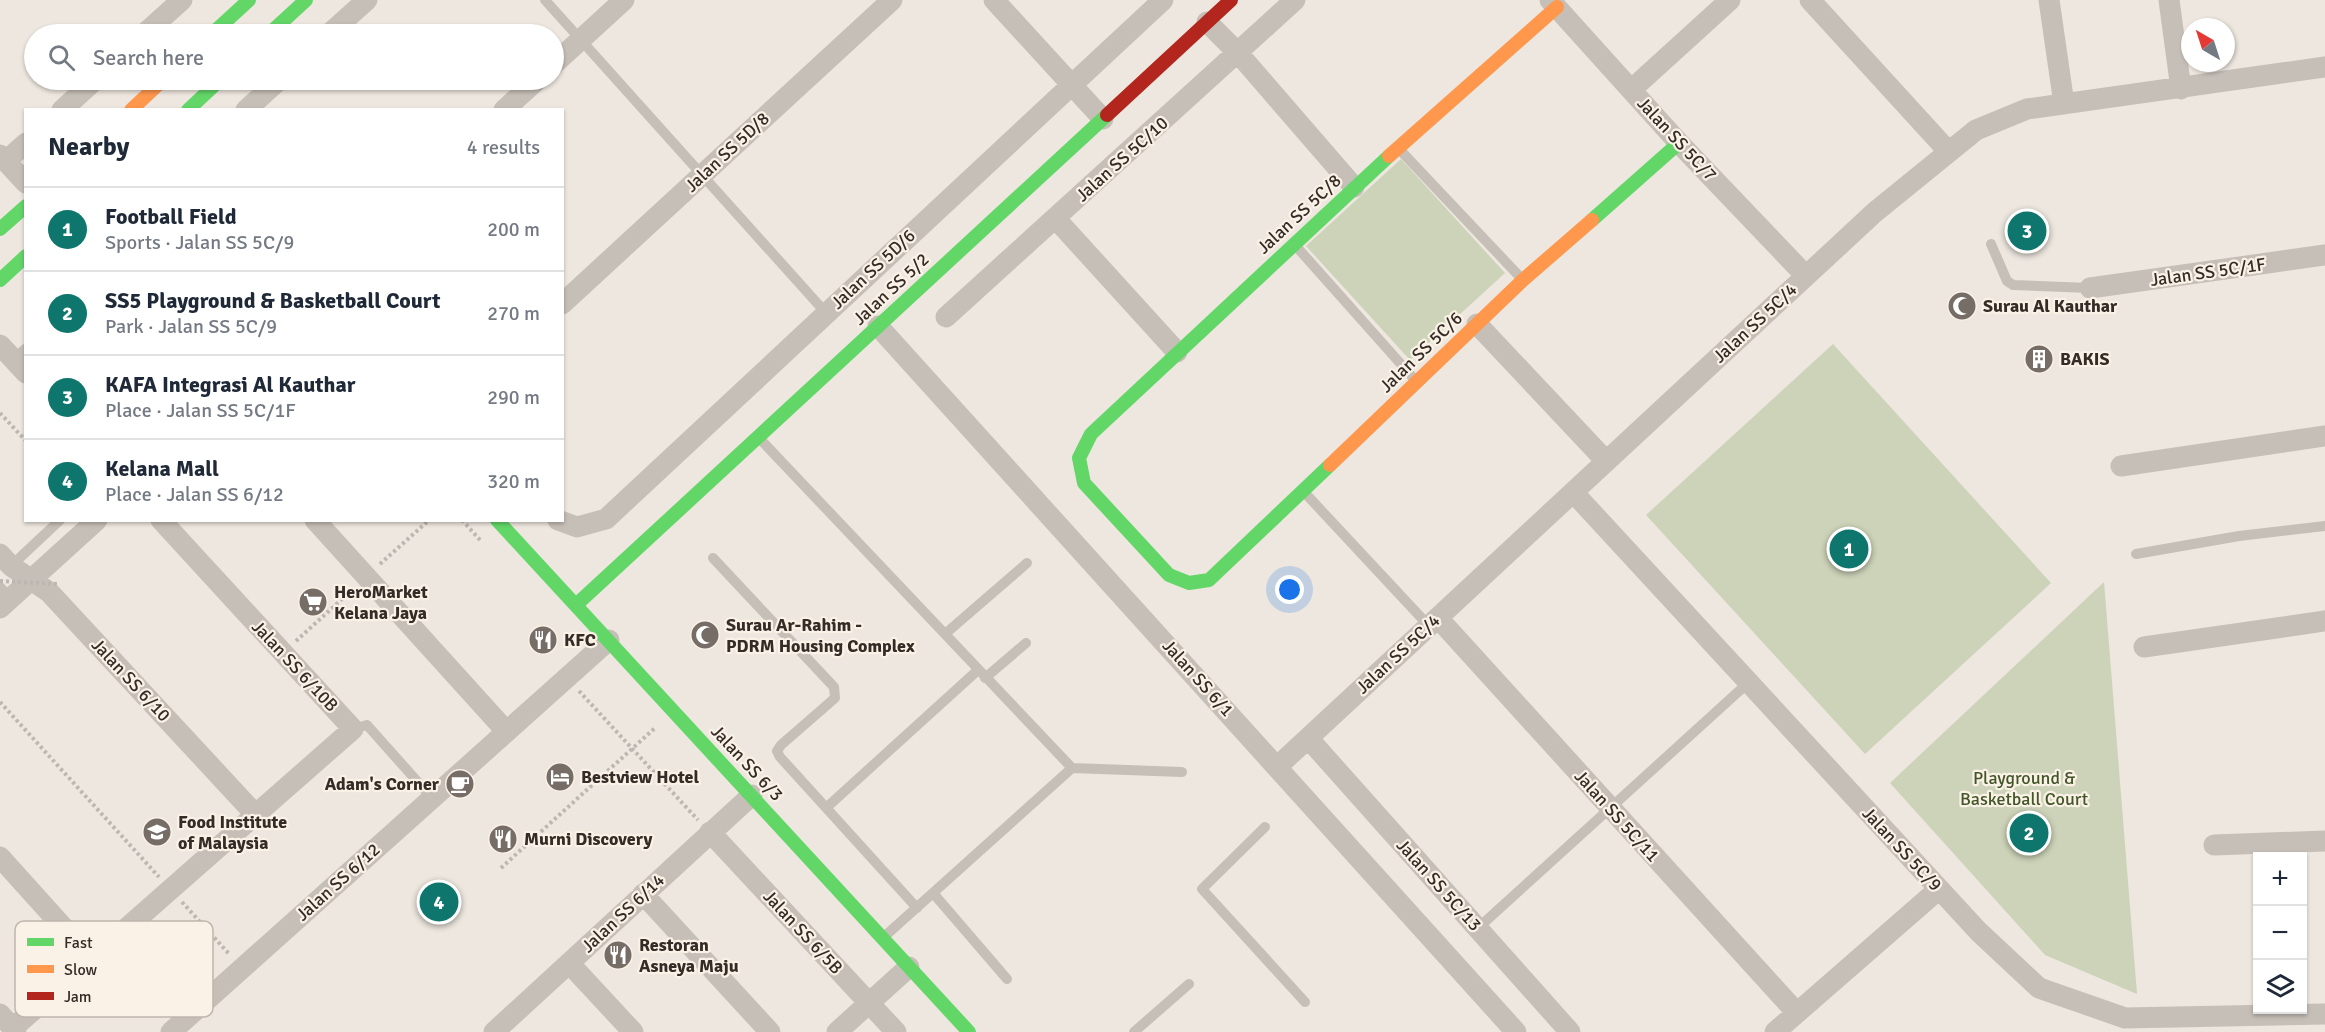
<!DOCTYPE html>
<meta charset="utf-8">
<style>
body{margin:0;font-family:Signika,sans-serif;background:#f6f6f7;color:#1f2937}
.controls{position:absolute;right:18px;bottom:18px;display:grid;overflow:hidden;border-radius:0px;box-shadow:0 2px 4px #0004}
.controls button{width:54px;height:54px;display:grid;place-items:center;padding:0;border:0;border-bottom:2px solid #e0e1e3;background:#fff;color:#1f2937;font:30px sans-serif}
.compass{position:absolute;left:2181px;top:18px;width:54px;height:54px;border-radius:50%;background:#fff;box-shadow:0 2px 4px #0004;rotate:321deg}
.you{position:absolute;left:1290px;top:590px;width:21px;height:21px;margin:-15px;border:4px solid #fff;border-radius:50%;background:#1a73e8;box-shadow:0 0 0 9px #1a73e833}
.badge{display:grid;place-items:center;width:39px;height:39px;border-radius:50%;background:#0f766e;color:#fff;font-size:20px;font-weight:700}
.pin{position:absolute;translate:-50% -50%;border:3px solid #fff;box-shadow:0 2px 6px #0006}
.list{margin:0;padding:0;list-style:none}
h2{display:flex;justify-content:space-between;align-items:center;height:78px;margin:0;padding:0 24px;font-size:26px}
h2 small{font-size:20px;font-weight:400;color:#747a83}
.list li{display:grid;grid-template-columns:39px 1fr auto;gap:18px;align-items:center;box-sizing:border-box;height:84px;padding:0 24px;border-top:2px solid #e0e1e3}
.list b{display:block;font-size:22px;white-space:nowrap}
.list p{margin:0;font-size:20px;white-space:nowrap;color:#747a83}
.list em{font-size:20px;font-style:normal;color:#747a83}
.icon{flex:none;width:33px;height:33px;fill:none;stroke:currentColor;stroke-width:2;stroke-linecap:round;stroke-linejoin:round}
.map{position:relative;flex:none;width:2325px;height:1032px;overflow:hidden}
.search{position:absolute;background:#fff;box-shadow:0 2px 4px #0004;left:24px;top:24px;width:540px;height:66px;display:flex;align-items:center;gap:15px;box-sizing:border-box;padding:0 21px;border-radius:33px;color:#747a83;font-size:22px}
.panel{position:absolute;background:#fff;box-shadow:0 2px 4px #0004;left:24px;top:108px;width:540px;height:414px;border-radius:0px}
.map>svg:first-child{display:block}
.green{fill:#cdd3b8}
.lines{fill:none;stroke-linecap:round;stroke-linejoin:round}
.path{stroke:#beb7b1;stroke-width:4;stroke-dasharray:3 3;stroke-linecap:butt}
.lane{stroke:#c6bfb8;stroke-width:10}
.street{stroke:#c6bfb8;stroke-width:21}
.fast{stroke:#63d668;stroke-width:14}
.slow{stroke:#ff974d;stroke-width:14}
.jam{stroke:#b3261e;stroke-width:14}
.path-bridge{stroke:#beb7b1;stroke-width:4;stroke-dasharray:3 3;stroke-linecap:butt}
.labels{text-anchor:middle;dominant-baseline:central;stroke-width:4.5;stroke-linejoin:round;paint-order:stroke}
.street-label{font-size:18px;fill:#362c27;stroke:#faf2e6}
.poi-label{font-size:18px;font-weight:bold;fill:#362c27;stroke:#faf2e6;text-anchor:start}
.park-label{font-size:18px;fill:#435629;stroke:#faf2e6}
.key{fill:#faf2e6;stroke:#bfb7ad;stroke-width:1.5}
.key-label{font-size:16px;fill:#362c27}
</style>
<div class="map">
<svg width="2325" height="1032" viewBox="0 0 2325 1032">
<rect width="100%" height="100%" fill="#ede7df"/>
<!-- green -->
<path class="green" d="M1401 159 1505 273 1410 360 1306 246Z
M1833 344 2051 583 1865 754 1646 515Z
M2104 582 2137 994 2045 955 1890 783Z"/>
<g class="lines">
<!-- path -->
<path class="path" d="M0 413 26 441
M462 520 480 540
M380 564 429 520
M296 641 353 589
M579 691 698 820
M0 702 159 877
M501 868 656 727
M182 902 230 955"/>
<!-- lane -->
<path class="lane" d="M545 0 826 313
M1400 150 1521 278
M1991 244 2007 281 2013 285 2090 288
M1295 245 1416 381
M13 359 25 349
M760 439 1072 768 1182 772
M1304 492 1429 626
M2136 554 2239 536 2325 526
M713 558 834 687 835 698 781 745 777 751 780 757 917 908
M11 566 60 520
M0 587 11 599
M945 634 1027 563
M985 678 1026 643
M353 729 367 725 432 798
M826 808 978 670
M1265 827 1202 889 1305 1002
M933 893 1007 979
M1477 929 1749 682
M885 936 1072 768
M1134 1032 1189 984"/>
<!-- street -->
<path class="street" d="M994 0 1103 119
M1550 0 1679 143 1806 276
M1810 0 1948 151
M2049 0 2064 104
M2169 0 2181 89
M1207 22 1238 53 1354 187
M144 34 182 0
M329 34 367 0
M554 64 624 0
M1631 90 1730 0
M62 110 95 80
M246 110 279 80
M504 110 537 80
M0 155 26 183
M6 161 26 143
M1056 219 1177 352
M2090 288 2325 255
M562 304 892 0
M946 317 1295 0
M1477 324 1606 461
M878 326 1516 1032
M0 345 26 373
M2121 466 2325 436
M1573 492 1979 932 2039 988 2125 1018 2325 1014
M315 520 506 731
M558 520 577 527 606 519 1163 0
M0 554 11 566 49 592 255 814
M0 608 97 520
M1438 618 1797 1013
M2144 647 2325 621
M1308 738 1570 1032
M1278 766 1875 212 1976 130 2027 109 2325 67
M710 832 896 1032
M2214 845 2325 841
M0 857 91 958
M643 894 770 1032
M569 963 633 1032
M0 1014 16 1032
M13 1028 353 729 161 520
M171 1032 609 640
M494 1032 752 795
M837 1032 909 967
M1775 1032 1939 889"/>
<!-- fast -->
<path class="fast" d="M212 34 249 0
M269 34 306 0
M188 110 220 80
M1592 220 1679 143
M0 229 26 206
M0 280 26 256
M1330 465 1209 580 1189 583 1169 575 1084 483 1079 458 1091 434 1389 156
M497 520 969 1032
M576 605 1107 115"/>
<!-- slow -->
<path class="slow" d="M131 110 163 80
M1389 156 1557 7
M1330 465 1523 280 1592 220"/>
<!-- jam -->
<path class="jam" d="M1107 115 1231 0"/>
<!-- path-bridge -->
<path class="path-bridge" d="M0 581 58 584"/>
</g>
<!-- icons -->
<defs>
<g id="mosque-disc" transform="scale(1.5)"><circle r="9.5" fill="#766d67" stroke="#faf2e6"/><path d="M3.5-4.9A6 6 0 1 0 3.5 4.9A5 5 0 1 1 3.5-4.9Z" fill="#fff"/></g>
<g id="building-disc" transform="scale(1.5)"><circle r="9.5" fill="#766d67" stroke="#faf2e6"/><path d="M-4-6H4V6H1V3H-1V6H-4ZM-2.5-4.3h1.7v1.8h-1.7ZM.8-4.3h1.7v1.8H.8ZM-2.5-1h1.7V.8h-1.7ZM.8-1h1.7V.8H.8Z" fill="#fff"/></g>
<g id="supermarket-disc" transform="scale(1.5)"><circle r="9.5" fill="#766d67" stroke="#faf2e6"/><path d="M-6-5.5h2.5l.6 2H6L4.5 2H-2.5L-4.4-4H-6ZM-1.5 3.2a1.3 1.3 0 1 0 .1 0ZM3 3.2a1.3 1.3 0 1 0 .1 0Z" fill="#fff"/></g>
<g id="restaurant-disc" transform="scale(1.5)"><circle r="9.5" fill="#766d67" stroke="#faf2e6"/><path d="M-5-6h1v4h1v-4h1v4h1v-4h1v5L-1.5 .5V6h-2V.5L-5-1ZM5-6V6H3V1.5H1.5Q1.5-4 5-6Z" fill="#fff"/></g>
<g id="hotel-disc" transform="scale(1.5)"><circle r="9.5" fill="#766d67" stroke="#faf2e6"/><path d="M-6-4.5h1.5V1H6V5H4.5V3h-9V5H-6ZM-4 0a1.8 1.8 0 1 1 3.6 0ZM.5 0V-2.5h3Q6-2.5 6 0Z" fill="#fff"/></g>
<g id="cafe-disc" transform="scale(1.5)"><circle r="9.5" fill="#766d67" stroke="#faf2e6"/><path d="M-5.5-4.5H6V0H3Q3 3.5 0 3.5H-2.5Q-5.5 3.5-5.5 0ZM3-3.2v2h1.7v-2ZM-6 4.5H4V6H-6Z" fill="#fff"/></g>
<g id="university-disc" transform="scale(1.5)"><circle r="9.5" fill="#766d67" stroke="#faf2e6"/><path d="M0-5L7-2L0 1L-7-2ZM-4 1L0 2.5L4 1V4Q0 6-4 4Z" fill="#fff"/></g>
</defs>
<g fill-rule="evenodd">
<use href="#mosque-disc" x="1962" y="306"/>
<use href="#building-disc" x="2039" y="359"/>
<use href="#supermarket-disc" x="313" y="602"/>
<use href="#mosque-disc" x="705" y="635"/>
<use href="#restaurant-disc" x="543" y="640"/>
<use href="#hotel-disc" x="560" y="777"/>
<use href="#cafe-disc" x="460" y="784"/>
<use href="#university-disc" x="157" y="832"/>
<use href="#restaurant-disc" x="503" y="839"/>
<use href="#restaurant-disc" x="618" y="955"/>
</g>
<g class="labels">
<!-- street labels -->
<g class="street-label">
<text transform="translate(1677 139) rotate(47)">Jalan SS 5C/7</text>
<text transform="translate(727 152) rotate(-43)">Jalan SS 5D/8</text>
<text transform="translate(1122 159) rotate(-42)">Jalan SS 5C/10</text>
<text transform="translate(1299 214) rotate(-43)">Jalan SS 5C/8</text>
<text transform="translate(873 269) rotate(-43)">Jalan SS 5D/6</text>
<text transform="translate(2208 272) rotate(-8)">Jalan SS 5C/1F</text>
<text transform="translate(891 289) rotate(-43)">Jalan SS 5/2</text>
<text transform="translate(1755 323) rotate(-43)">Jalan SS 5C/4</text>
<text transform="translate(1421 352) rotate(-44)">Jalan SS 5C/6</text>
<text transform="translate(1398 654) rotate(-43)">Jalan SS 5C/4</text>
<text transform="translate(295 666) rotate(47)">Jalan SS 6/10B</text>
<text transform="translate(1198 678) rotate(48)">Jalan SS 6/1</text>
<text transform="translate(131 680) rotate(47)">Jalan SS 6/10</text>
<text transform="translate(747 763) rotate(47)">Jalan SS 6/3</text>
<text transform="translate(1617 816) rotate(48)">Jalan SS 5C/11</text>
<text transform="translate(1902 849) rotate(47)">Jalan SS 5C/9</text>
<text transform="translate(338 882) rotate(-42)">Jalan SS 6/12</text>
<text transform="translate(1439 885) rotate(48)">Jalan SS 5C/13</text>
<text transform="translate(623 913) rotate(-43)">Jalan SS 6/14</text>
<text transform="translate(803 932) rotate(47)">Jalan SS 6/5B</text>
</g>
<!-- poi labels -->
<g class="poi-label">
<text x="1983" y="306">Surau Al Kauthar</text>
<text x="2060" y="359">BAKIS</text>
<text x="334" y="592">HeroMarket<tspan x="334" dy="21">Kelana Jaya</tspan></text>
<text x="726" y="625">Surau Ar-Rahim -<tspan x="726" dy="21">PDRM Housing Complex</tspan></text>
<text x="564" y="640">KFC</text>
<text x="581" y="777">Bestview Hotel</text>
<text x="439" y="784" text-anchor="end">Adam's Corner</text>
<text x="178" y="822">Food Institute<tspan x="178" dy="21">of Malaysia</tspan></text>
<text x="524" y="839">Murni Discovery</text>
<text x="639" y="945">Restoran<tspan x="639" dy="21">Asneya Maju</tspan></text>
</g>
<!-- park labels -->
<g class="park-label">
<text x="2024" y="778">Playground &amp;<tspan x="2024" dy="21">Basketball Court</tspan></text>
</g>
</g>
<!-- legend -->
<rect x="15" y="921" width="198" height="96" rx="9" class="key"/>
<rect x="27" y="938" width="27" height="8" fill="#63d668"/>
<rect x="27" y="965" width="27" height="8" fill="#ff974d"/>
<rect x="27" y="992" width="27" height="8" fill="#b3261e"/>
<g class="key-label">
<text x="64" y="948">Fast</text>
<text x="64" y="975">Slow</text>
<text x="64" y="1002">Jam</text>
</g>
</svg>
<div class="controls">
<button>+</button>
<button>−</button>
<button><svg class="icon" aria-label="layers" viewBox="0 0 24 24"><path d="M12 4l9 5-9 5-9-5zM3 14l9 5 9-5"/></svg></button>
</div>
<svg class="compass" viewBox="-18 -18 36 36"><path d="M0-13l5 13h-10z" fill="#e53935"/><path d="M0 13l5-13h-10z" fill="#747a83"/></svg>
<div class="you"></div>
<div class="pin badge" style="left:1849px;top:549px">1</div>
<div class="pin badge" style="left:2029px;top:833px">2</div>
<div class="pin badge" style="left:2027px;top:231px">3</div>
<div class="pin badge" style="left:439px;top:902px">4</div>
<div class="search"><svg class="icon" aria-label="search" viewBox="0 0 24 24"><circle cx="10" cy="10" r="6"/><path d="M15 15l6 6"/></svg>Search here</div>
<section class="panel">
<h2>Nearby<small>4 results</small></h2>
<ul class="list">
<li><span class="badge">1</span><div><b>Football Field</b><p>Sports · Jalan SS 5C/9</p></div><em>200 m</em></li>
<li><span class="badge">2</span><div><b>SS5 Playground &amp; Basketball Court</b><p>Park · Jalan SS 5C/9</p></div><em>270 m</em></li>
<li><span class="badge">3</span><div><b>KAFA Integrasi Al Kauthar</b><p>Place · Jalan SS 5C/1F</p></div><em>290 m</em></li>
<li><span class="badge">4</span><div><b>Kelana Mall</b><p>Place · Jalan SS 6/12</p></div><em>320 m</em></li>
</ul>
</section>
</div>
